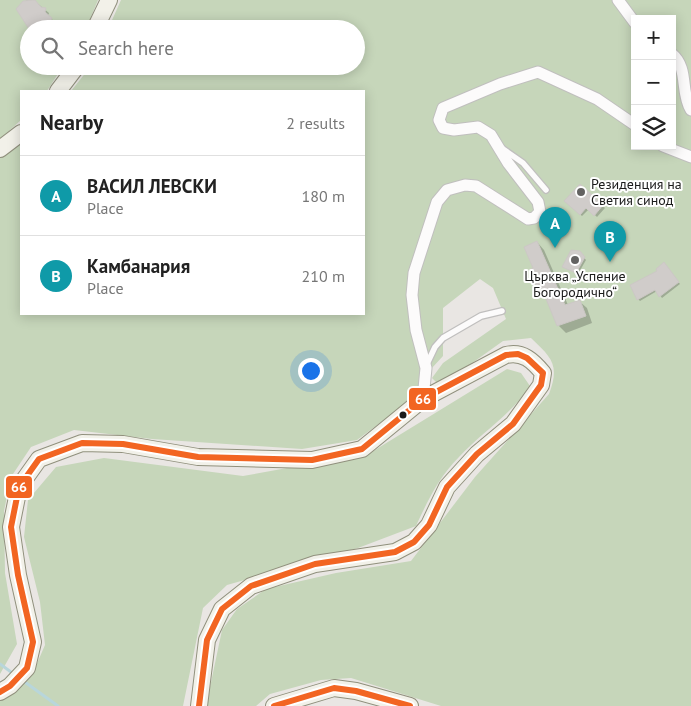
<!DOCTYPE html>
<meta charset="utf-8">
<style>
body{margin:0;font-family:"PT Sans",sans-serif;background:#f6f6f6;color:#222}
.controls{position:absolute;right:15px;top:15px;display:grid;overflow:hidden;border-radius:0px;box-shadow:0 2px 12px #0003}
.controls button{width:45px;height:45px;display:grid;place-items:center;padding:0;border:0;border-bottom:1px solid #e0e0e0;background:#fff;color:#222;font:25px sans-serif}
.you{position:absolute;left:310px;top:370px;width:18px;height:18px;margin:-12px;border:4px solid #fff;border-radius:50%;background:#1a73e8;box-shadow:0 0 0 8px #1a73e833}
.badge{display:grid;place-items:center;width:32px;height:32px;border-radius:50%;background:#db2777;color:#fff;font-size:16px;font-weight:700}
.pin{position:absolute;translate:-50% -41px;filter:drop-shadow(0 1px 2px #0008)}
.pin::after{content:'';position:absolute;top:26px;width:18px;height:15px;background:inherit;clip-path:polygon(0 0,100% 0,50% 100%)}
.list{margin:0;padding:0;list-style:none}
h2{display:flex;justify-content:space-between;align-items:center;height:65px;margin:0;padding:0 20px;font-size:21px}
h2 small{font-size:16px;font-weight:400;color:#767676}
.list li{display:grid;grid-template-columns:32px 1fr auto;gap:15px;align-items:center;box-sizing:border-box;height:80px;padding:0 20px;border-top:1px solid #e0e0e0}
.list b{display:block;font-size:19px;white-space:nowrap}
.list p{margin:0;font-size:16px;white-space:nowrap;color:#767676}
.list em{font-size:16px;font-style:normal;color:#767676}
.icon{flex:none;width:28px;height:28px;fill:none;stroke:currentColor;stroke-width:2;stroke-linecap:round;stroke-linejoin:round}
.map{position:relative;flex:none;width:691px;height:706px;overflow:hidden}
.search{position:absolute;background:#fff;box-shadow:0 2px 12px #0003;left:20px;top:20px;width:345px;height:55px;display:flex;align-items:center;gap:12px;box-sizing:border-box;padding:0 18px;border-radius:28px;color:#767676;font-size:19px}
.panel{position:absolute;background:#fff;box-shadow:0 2px 12px #0003;left:20px;top:90px;width:345px;height:225px;border-radius:0px}
.map>svg:first-child{display:block}
.forest{fill:#c6d6ba;fill-rule:evenodd}
.shadow{fill:#0003}
.lines{fill:none;stroke-linecap:round;stroke-linejoin:round}
.stream{stroke:#b8d6db;stroke-width:3}
.building{fill:#d0ccca;stroke:#ccc8c5}
.lane-casing{stroke:#c0bfbe;stroke-width:8}
.street-casing{stroke:#c0bfbe;stroke-width:13}
.secondary-casing{stroke:#90907d;stroke-width:18}
.lane{stroke:#fcfbfb;stroke-width:5.5}
.street{stroke:#fcfbfb;stroke-width:11}
.secondary{stroke:#f2f1e9;stroke-width:16}
.bus-1-casing{stroke:#fff;stroke-width:10}
.bus-1{stroke:#f26522;stroke-width:6}
.poi-dot{fill:#636261;stroke:#fff;stroke-width:2}
.bus-dot{fill:#1b1b1b;stroke:#fff;stroke-width:2}
.labels{text-anchor:middle;dominant-baseline:central;stroke-width:4;stroke-linejoin:round;paint-order:stroke}
.poi-label{font-size:14px;fill:#1b1b1b;stroke:#fff;text-anchor:start}
.line-badge{stroke:#fff;stroke-width:2}
.badge-label{font-size:14px;text-anchor:middle;font-weight:bold;fill:#fff}
</style>
<div class="map">
<svg width="691" height="706" viewBox="0 0 691 706">
<rect width="100%" height="100%" fill="#e9e6e3"/>
<!-- forest -->
<path class="forest" d="M0 0H98L86 29H29V66H63L47 91H21V120L0 139Z
M121 0H691V706H441L351 678 321 680 270 694 256 706H206L222 630 237 609 266 589 336 573 411 561 475 477 549 394C560 365 552 358 531 338L503 341 440 386 432 378 443 363 506 319 493 288 480 279 443 308V356L420 381 415 397 357 440 302 449 152 439 74 430 31 447 11 477 4 511 5 573 17 644 0 674V158L21 143V314H364V91H71L91 66H356V29H108ZM635 19H672V146H635Z
M507 369 521 373 530 386C511 415 482 432 459 457 439 477 428 500 416 526L358 548 227 585 203 608 183 706H0V700L32 675 45 645 40 602 24 537 28 500 56 467 104 458 243 476 370 453Z"/>
<!-- shadow -->
<path class="shadow" d="M28 0 37 3 49 13 48 16 55 22 53 29H31L23 2Z
M580 185 605 208 597 217 589 209 582 216 566 201Z
M537 242 544 250 568 305 579 301 587 308 592 323 566 333 558 325 544 292 537 285 534 269Z
M581 254 586 260 578 274 564 267Z
M666 266 680 284 662 298 657 291 640 301 638 299Z"/>
<g class="lines">
<!-- stream -->
<path class="stream" d="M0 664 15 675
M22 680 58 706"/>
</g>
<!-- building -->
<path class="building" d="M35 0 41 7 46 8 45 12 52 18 49 29H29L16 9 23 1Z
M580 184 603 205 594 216 586 208 580 215 564 201Z
M537 241 565 305 580 300 586 316 557 326 540 284 536 286 529 270 533 268 524 247Z
M571 250 580 251 585 257 576 273 562 267Z
M664 262 679 282 659 297 655 290 637 300 630 285 657 271 656 269Z"/>
<g class="lines">
<!-- lane casing -->
<g class="lane-casing">
<path id="lane" d="M503 149 523 163 546 190
M426 366 435 347 443 338 481 316 502 311"/>
</g>
<!-- street casing -->
<g class="street-casing">
<path id="street" d="M618 0 635 23
M672 54C689 68 680 92 691 110
M663 146 691 157
M423 399 426 368 416 330 412 295 414 273 437 202 447 190 465 185 476 186 528 219 534 218 540 212 538 202 508 163 491 135 478 127 454 130 443 128 439 120 443 108 500 84 538 72 597 99 635 125"/>
</g>
<!-- secondary casing -->
<g class="secondary-casing">
<path id="secondary" d="M95 29 109 0
M58 91 77 66
M0 149 21 133
M0 692 10 686 27 668 33 642 18 575 11 527 19 487 39 459 82 443 123 444 198 457 312 460 362 449 423 399 506 355C523 351 533 361 543 373L541 385 513 424 477 454 447 487 429 525 414 542 395 552 315 564 251 586 222 609 207 640 199 706
M274 706 334 688 356 691 410 706"/>
</g>
<!-- lane -->
<use href="#lane" class="lane"/>
<!-- street -->
<use href="#street" class="street"/>
<!-- secondary -->
<use href="#secondary" class="secondary"/>
<!-- bus-1 casing -->
<g class="bus-1-casing">
<path id="bus-1" d="M0 692 10 686 27 668 33 642 18 575 11 527 19 487 39 459 82 443 123 444 198 457 312 460 362 449 423 399 506 355 518 354 527 358 543 373 541 385 513 424 477 454 447 487 429 525 414 542 395 552 315 564 251 586 222 609 207 640 199 706
M274 706 334 688 356 691 410 706"/>
</g>
<!-- bus-1 -->
<use href="#bus-1" class="bus-1"/>
</g>
<!-- markers -->
<g class="poi-dot">
<circle cx="581" cy="192" r="5"/>
<circle cx="575" cy="260" r="5"/>
</g>
<circle class="bus-dot" cx="403" cy="415" r="4.5"/>
<g class="labels">
<!-- poi labels -->
<g class="poi-label">
<text x="591" y="184">Резиденция на<tspan x="591" dy="16">Светия синод</tspan></text>
<text x="575" y="276" text-anchor="middle">Църква „Успение<tspan x="575" dy="16">Богородично“</tspan></text>
</g>
</g>
<g class="line-badge">
<rect x="408" y="387" width="29" height="24" rx="5" fill="#f26522"/>
<rect x="5" y="475" width="28" height="24" rx="5" fill="#f26522"/>
</g>
<g class="badge-label">
<text x="423" y="404">66</text>
<text x="19" y="492">66</text>
</g>
</svg>
<div class="controls">
<button>+</button>
<button>−</button>
<button><svg class="icon" aria-label="layers" viewBox="0 0 24 24"><path d="M12 4l9 5-9 5-9-5zM3 14l9 5 9-5"/></svg></button>
</div>
<div class="you"></div>
<div class="pin badge" style="left:555px;top:248px;background:#0f9aa8">A</div>
<div class="pin badge" style="left:610px;top:262px;background:#0f9aa8">B</div>
<div class="search"><svg class="icon" aria-label="search" viewBox="0 0 24 24"><circle cx="10" cy="10" r="6"/><path d="M15 15l6 6"/></svg>Search here</div>
<section class="panel">
<h2>Nearby<small>2 results</small></h2>
<ul class="list">
<li><span class="badge" style="background:#0f9aa8">A</span><div><b>ВАСИЛ ЛЕВСКИ</b><p>Place</p></div><em>180 m</em></li>
<li><span class="badge" style="background:#0f9aa8">B</span><div><b>Камбанария</b><p>Place</p></div><em>210 m</em></li>
</ul>
</section>
</div>
